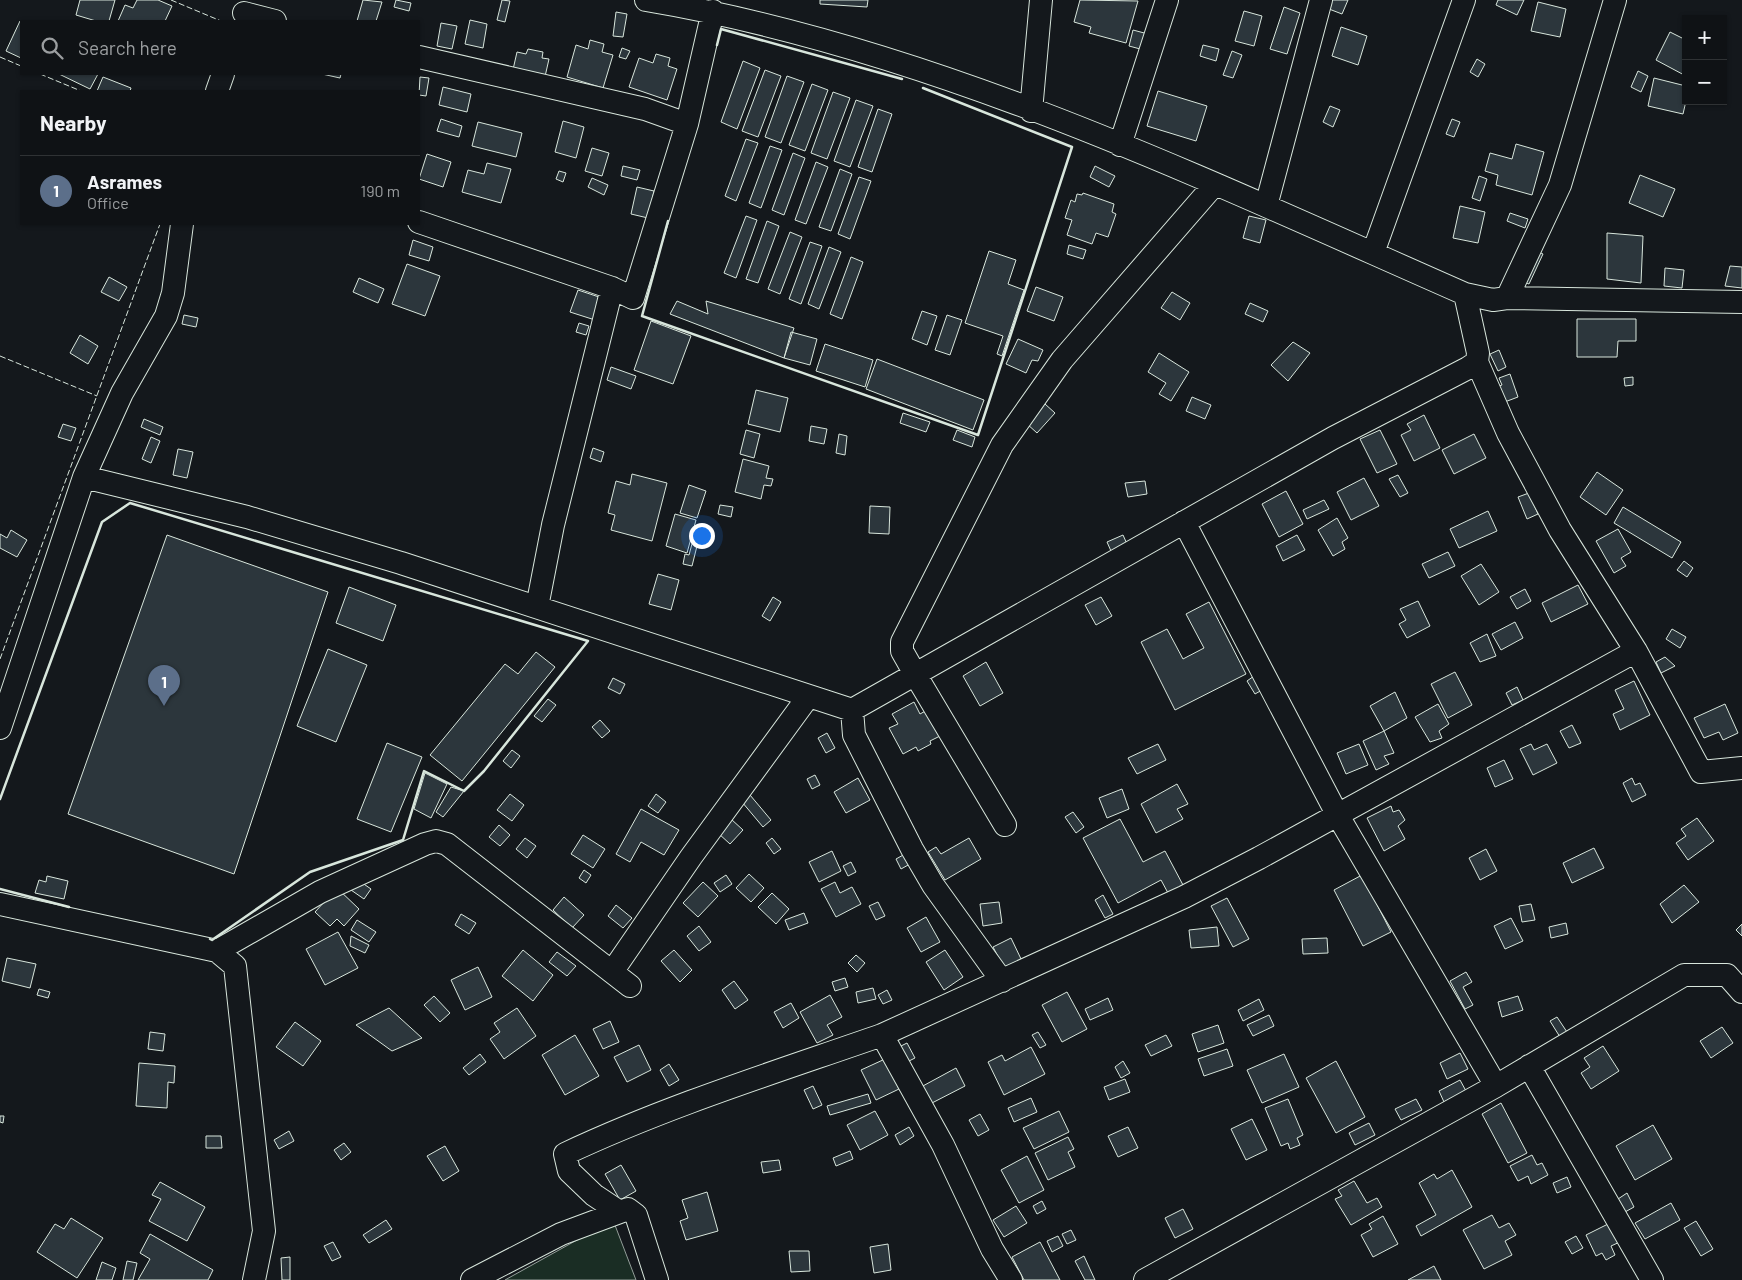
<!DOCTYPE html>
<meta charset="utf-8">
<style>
body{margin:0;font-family:Barlow,sans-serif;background:#1d2022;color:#f1f3f6}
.controls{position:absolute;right:15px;top:15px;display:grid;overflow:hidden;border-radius:0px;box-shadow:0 1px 4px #0004}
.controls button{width:45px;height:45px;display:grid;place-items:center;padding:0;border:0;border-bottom:1px solid #2f3234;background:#0f1215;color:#f1f3f6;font:25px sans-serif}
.you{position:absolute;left:701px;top:535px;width:18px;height:18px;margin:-12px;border:4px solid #fff;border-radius:50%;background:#1a73e8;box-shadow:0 0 0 8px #1a73e833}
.badge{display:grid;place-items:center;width:32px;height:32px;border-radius:50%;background:#b45309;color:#fff;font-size:16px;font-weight:700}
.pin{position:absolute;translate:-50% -41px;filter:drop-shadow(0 1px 2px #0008)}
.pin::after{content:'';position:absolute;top:26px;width:18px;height:15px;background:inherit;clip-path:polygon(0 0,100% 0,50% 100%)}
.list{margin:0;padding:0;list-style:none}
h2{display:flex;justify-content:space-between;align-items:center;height:65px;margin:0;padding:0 20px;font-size:21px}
h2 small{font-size:16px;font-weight:400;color:#9b9ea0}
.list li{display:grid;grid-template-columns:32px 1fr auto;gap:15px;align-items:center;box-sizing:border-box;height:70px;padding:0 20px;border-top:1px solid #2f3234}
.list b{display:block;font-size:19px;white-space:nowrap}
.list p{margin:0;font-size:16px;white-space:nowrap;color:#9b9ea0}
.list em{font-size:16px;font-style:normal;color:#9b9ea0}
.icon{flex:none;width:28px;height:28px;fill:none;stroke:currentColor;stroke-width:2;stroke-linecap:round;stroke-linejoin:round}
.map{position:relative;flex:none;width:1742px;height:1280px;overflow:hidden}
.search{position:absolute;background:#0f1215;box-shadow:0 1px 4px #0004;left:20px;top:20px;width:400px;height:55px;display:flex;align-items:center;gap:12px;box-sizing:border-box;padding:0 18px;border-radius:0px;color:#9b9ea0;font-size:19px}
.panel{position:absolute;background:#0f1215;box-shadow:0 1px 4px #0004;left:20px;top:90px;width:400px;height:135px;border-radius:0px}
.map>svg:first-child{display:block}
.green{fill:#1a2d24;stroke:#939e99}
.building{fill:#2c363c;stroke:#d8e6dc}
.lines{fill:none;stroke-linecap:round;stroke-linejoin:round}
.minor-casing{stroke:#d8e6dc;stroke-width:24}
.minor{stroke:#14181c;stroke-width:22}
.fence{stroke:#d8e6dc;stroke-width:1;stroke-dasharray:6 2.5;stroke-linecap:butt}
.wall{stroke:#d8e6dc;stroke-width:2.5}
</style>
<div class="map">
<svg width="1742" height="1280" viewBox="0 0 1742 1280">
<rect width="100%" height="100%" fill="#14181c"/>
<!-- green -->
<path class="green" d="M613 1220 636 1280H505Z"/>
<!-- building -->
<path class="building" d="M80 0H115L109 21H96L76 15Z
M137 0H158L172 6 165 21H118L125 5 133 8Z
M363 0 382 2 376 21H357Z
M396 0 411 3 409 11 394 7Z
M502 0 510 1 505 22 497 20Z
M820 0H868L867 7 820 4Z
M1080 0 1138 1 1126 43 1089 33 1091 27 1074 22Z
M1332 0H1348L1342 14 1329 9Z
M1498 0H1524L1517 15 1496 5Z
M1538 2 1566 9 1560 37 1531 31Z
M1284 7 1300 13 1287 54 1270 49Z
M1244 11 1262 16 1254 46 1235 41Z
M616 12 627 14 623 37 613 36Z
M470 20 487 24 483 48 465 44Z
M20 21H21V58L6 51Z
M441 23 457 26 452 49 437 46Z
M1341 27 1367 36 1358 65 1332 56Z
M1133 30 1148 34 1144 50 1129 46Z
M1670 32 1686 40V76L1656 60Z
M590 40 604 44 602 52 613 55 603 88 567 77 576 45 588 49Z
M1203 45 1219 49 1216 61 1200 56Z
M622 48 630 51 626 59 619 57Z
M528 49 543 52 542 58 549 59 544 81 512 74 517 52 526 54Z
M1232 51 1242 55 1233 78 1223 75Z
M656 54 670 58 668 66 677 69 667 100 629 87 639 58 653 63Z
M1477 59 1485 64 1478 77 1470 72Z
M743 61 760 68 737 129 721 122Z
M765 70 781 76 758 137 742 131Z
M1638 71 1648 76 1641 92 1631 87Z
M59 74H98L90 89Z
M322 74H341L340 78Z
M787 76 804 82 781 143 765 137Z
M103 77 131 88 130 91H97Z
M420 77 429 78 426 96 419 95Z
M1654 78 1686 86V101L1683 114 1648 106Z
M812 84 828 90 805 151 789 145Z
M443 87 471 94 467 112 439 105Z
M1158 91 1207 106 1196 141 1147 126Z
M833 92 850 98 827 159 811 153Z
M856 100 873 106 850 167 834 161Z
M1330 106 1340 110 1333 127 1323 122Z
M878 109 892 114 872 172 858 167Z
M441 119 462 126 459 137 437 131Z
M1452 119 1460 122 1454 137 1446 134Z
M563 121 584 127 576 158 555 152Z
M478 122 522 133 516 157 472 146Z
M746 139 758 143 736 201 725 196Z
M1516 144 1544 152 1532 195 1496 185 1498 175 1485 171 1490 153 1512 159Z
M770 146 782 150 761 208 749 203Z
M592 148 609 153 602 176 585 171Z
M793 153 805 158 784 215 772 210Z
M427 154 451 162 443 187 419 179Z
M816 162 828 167 806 224 795 220Z
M487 163 511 169 501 203 462 192 468 170 484 174Z
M623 166 640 170 637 180 621 176Z
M1095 166 1115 176 1109 187 1090 177Z
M840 169 852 174 831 231 819 227Z
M559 171 566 173 563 182 556 179Z
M1640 175 1675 189 1663 217 1629 203Z
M1479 176 1487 179 1480 201 1472 198Z
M859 177 871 181 850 239 838 234Z
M592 178 608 185 604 195 588 187Z
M637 187 654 191 648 218 631 214Z
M1083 193 1114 204 1112 212 1116 214 1108 237 1096 233 1092 244 1067 235 1072 220 1065 218 1071 200 1075 202 1077 194 1082 195Z
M1460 206 1485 212 1478 243 1453 238Z
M1510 213 1528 219 1525 228 1507 221Z
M746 216 757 220 736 278 724 273Z
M1249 216 1266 220 1260 243 1243 238Z
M767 221 779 226 758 283 746 279Z
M790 232 802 237 780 294 768 289Z
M1607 233 1643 236 1641 283 1607 279Z
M413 240 433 247 429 261 409 255Z
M810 242 822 246 801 304 789 299Z
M1069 245 1086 250 1083 259 1067 254Z
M829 247 841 252 819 309 808 304Z
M1535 250 1543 254 1529 284 1522 281Z
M989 251 1016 260 1008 284 1024 290 1002 356 997 354 1003 336 965 323Z
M851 257 863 262 842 319 830 314Z
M407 264 440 276 425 316 392 304Z
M1730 266 1742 267V288L1725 286Z
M1665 268 1684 270 1682 288 1664 286Z
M109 277 127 287 119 301 101 292Z
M359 278 384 289 378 303 353 292Z
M1036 287 1063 297 1054 321 1027 311Z
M578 290 602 298 595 320 570 312Z
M1172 292 1190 303 1180 320 1161 308Z
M677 301 708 314 706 301 794 328 784 358 670 314Z
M1250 303 1268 311 1263 322 1245 314Z
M922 311 937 316 927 345 912 339Z
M184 315 198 318 196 327 182 324Z
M947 315 962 320 950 355 935 350Z
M1577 319H1636V341H1618L1617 357H1577Z
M651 321 691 336 673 384 634 370Z
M579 323 589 326 586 335 576 332Z
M791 332 817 339 810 365 784 358Z
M80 335 98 346 88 364 70 353Z
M1018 339 1043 350 1038 361 1032 360 1026 373 1006 364Z
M1293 342 1310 353 1288 381 1271 365Z
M825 344 873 360 865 387 816 371Z
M1499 350 1506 367 1498 371 1490 354Z
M1159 353 1189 372 1171 401 1159 394 1166 383 1148 372Z
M877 359 984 400 973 430 866 389Z
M611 367 636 376 631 389 607 380Z
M1510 374 1518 397 1502 403 1496 387 1502 385 1499 378Z
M1633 377V385L1625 386 1624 378Z
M756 390 788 398 780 432 748 424Z
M1192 397 1211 405 1205 419 1186 411Z
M1045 404 1055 413 1037 433 1026 423Z
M903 413 930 422 926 432 900 423Z
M1424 415 1440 448 1414 461 1401 435 1411 430 1407 424Z
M144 419 163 427 160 435 141 427Z
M63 424 76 428 71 441 58 437Z
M811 426 827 429 824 444 809 441Z
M746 430 760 434 754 458 740 454Z
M957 430 975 437 972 447 953 440Z
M1380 430 1397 464 1377 473 1360 439Z
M839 434 847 436 845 455 836 453Z
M1474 434 1486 458 1454 474 1442 450Z
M151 437 160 441 151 463 142 459Z
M593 448 604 452 601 462 590 458Z
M178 449 193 452 187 478 173 475Z
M743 459 769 466 766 478 773 479 771 486 764 485 761 499 735 492Z
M1597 472 1623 490 1606 515 1580 497Z
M632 474 667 483 652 541 611 530 615 515 608 513 616 481 630 485Z
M1398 475 1408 493 1400 497 1389 479Z
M1364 478 1379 506 1351 520 1337 492Z
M1145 481 1147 494 1128 497 1125 483Z
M689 485 706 491 697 518 680 513Z
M1286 491 1303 524 1279 537 1262 504Z
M1529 493 1538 514 1527 519 1518 497Z
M1324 500 1329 509 1307 519 1303 510Z
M720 505 733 507 731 517 718 514Z
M870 506 890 507 889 534 869 533Z
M1623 507 1681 542 1672 558 1614 523Z
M1488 511 1497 531 1459 548 1450 529Z
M675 514 696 520 687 553 666 546Z
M1337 518 1348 538 1342 542 1345 549 1333 556 1318 530Z
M1618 529 1631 552 1621 558 1626 566 1614 573 1596 541Z
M11 530 27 540 17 557 0 548V534L7 538Z
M167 535 328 592 234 874 68 814Z
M1123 535 1127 544 1111 551 1107 542Z
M1297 535 1305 550 1283 561 1276 546Z
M693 540 698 542 692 566 683 564 685 554 689 555Z
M1448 552 1455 566 1429 578 1422 564Z
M1684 561 1693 568 1687 577 1677 570Z
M1481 564 1499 592 1479 605 1461 576Z
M658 574 679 580 671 610 649 604Z
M1578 585 1588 604 1551 622 1542 603Z
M349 587 396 605 383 641 336 623Z
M1525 589 1531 601 1517 609 1510 597Z
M773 597 781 602 770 621 762 616Z
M1101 597 1112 616 1096 625 1085 605Z
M1418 601 1430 626 1407 638 1399 624 1406 620 1400 609Z
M1209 602 1246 674 1175 710 1141 642 1167 629 1183 659 1204 648 1186 614Z
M1515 622 1523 638 1501 650 1492 634Z
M1672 629 1686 637 1680 648 1666 639Z
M1487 634 1496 656 1480 662 1470 643Z
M328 649 367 665 336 742 297 726Z
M536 652 555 667 462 781 430 755 505 664 518 674Z
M1665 657 1675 666 1661 673 1656 662Z
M986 662 1003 693 980 706 963 676Z
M1455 672 1472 705 1448 718 1431 684Z
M1254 676 1262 690 1255 694 1247 681Z
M613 678 625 684 620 694 608 688Z
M1634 681 1650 715 1620 730 1613 714 1624 709 1615 690Z
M1517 687 1523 700 1512 705 1506 693Z
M1395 692 1407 718 1384 731 1370 706Z
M548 699 556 705 542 722 534 716Z
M914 702 920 714 929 709 942 735 930 741 931 744 918 751 916 747 903 754 889 728 898 724 892 714Z
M1438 704 1449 724 1439 731 1442 738 1430 742 1415 717Z
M1725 704 1738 733 1723 740 1719 732 1704 738 1694 718Z
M600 720 610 731 602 738 592 727Z
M1572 725 1581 743 1569 748 1560 731Z
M1384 731 1394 753 1384 756 1389 764 1376 770 1363 741Z
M827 733 835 748 826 753 818 738Z
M387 743 422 757 391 832 357 819Z
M1158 744 1166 760 1137 774 1128 758Z
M1359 744 1368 765 1346 774 1337 753Z
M1531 744 1534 750 1547 744 1557 763 1533 775 1520 749Z
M512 750 520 756 511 768 503 761Z
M1504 760 1513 779 1495 787 1487 768Z
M425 773 447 784 431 818 414 809Z
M815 775 820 785 812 789 807 779Z
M858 778 870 800 846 813 834 792Z
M1632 778 1635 785 1640 783 1646 795 1632 802 1623 783Z
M1177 784 1188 804 1177 809 1183 819 1156 833 1141 804Z
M451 787 464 791 443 817 436 812Z
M1122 789 1129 809 1107 818 1099 798Z
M510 794 524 805 512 821 497 810Z
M656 794 666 802 658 813 648 806Z
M750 795 771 820 763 827 742 802Z
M1391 806 1393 812 1399 810 1405 820 1398 826 1405 839 1384 851 1367 818Z
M641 809 679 830 664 855 641 842 630 862 616 854Z
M1073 812 1084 827 1076 833 1065 817Z
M1697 818 1714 841 1688 860 1676 843 1686 836 1681 829Z
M731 819 743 830 730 844 718 833Z
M1120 819 1143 862 1165 851 1183 885 1168 893 1161 880 1118 903 1083 838Z
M499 825 510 835 500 846 489 837Z
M583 835 605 849 593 868 571 854Z
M525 838 536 846 527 858 516 849Z
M772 838 781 849 774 854 766 843Z
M969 838 981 859 945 880 928 852 936 847 941 854Z
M1594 848 1604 868 1572 883 1563 863Z
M1486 849 1497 871 1480 880 1469 858Z
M832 851 841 871 819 882 809 862Z
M905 854 910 864 901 869 896 859Z
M851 862 856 872 848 876 843 866Z
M584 870 591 875 586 883 579 878Z
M749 874 764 888 751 902 736 888Z
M726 875 732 884 720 892 714 883Z
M1362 875 1391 932 1363 946 1334 890Z
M47 876 68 881 64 899 35 893 39 880 46 882Z
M358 880 371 889 364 899 351 890Z
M703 882 718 896 698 917 683 903Z
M835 882 840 893 852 887 861 904 836 917 821 889Z
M1684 885 1699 902 1672 923 1660 904Z
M337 888 359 909 344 926 337 919 330 926 315 912Z
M772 893 789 909 776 924 758 907Z
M1103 895 1113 914 1105 918 1095 900Z
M564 897 584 915 572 928 553 910Z
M1227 898 1249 939 1233 947 1211 906Z
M878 902 885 916 876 920 869 906Z
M999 902 1002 923 983 926 980 904Z
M1531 904 1535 920 1522 922 1519 906Z
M616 905 632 918 623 928 608 916Z
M804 913 808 923 789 930 785 920Z
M461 914 476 923 469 934 455 925Z
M926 917 940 942 921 952 907 928Z
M1511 918 1523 941 1505 949 1494 926Z
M357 920 376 932 369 942 351 930Z
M1566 923 1568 934 1551 938 1549 927Z
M1742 924V936L1736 930Z
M699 926 711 942 699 951 687 936Z
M1217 927 1219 946 1191 948 1189 930Z
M338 932 358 968 325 985 306 949Z
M351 936 369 945 365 953 350 946Z
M1011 938 1022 961 1005 970 993 947Z
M1327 938 1328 953 1303 954 1302 939Z
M523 950 553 975 533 1001 502 976Z
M674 950 692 970 680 982 661 961Z
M945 950 963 977 944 990 926 962Z
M557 952 576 966 567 976 549 962Z
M856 955 865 963 857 972 848 963Z
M7 958 36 964 30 988 2 981Z
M478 967 492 997 465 1010 451 980Z
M1466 972 1472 982 1463 987 1473 1005 1465 1009 1450 981Z
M845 978 848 987 835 991 832 982Z
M734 981 748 1000 735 1009 722 990Z
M873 988 876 999 858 1003 856 992Z
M39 989 50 992 48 998 37 995Z
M887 990 892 1000 883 1004 878 995Z
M1067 992 1087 1029 1062 1042 1042 1005Z
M830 995 842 1017 827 1025 833 1035 817 1043 800 1012Z
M434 996 450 1013 440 1022 424 1005Z
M1518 996 1523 1010 1502 1017 1498 1002Z
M1108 998 1113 1010 1090 1020 1085 1009Z
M1259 999 1264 1010 1243 1021 1238 1010Z
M791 1003 799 1018 783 1028 774 1012Z
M389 1008 422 1038 392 1051 356 1025Z
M517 1008 536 1036 504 1059 490 1039 500 1032 494 1023Z
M1269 1015 1274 1026 1253 1036 1247 1025Z
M1557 1017 1567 1032 1560 1037 1550 1021Z
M610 1021 619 1042 603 1049 593 1029Z
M295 1022 321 1041 303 1066 276 1047Z
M1218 1025 1224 1043 1198 1052 1192 1034Z
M1722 1027 1733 1043 1711 1058 1700 1041Z
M150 1032 165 1034 163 1051 148 1049Z
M1038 1032 1046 1045 1040 1048 1032 1035Z
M575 1035 599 1076 565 1095 542 1055Z
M1166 1035 1172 1046 1151 1056 1145 1045Z
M907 1043 915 1058 907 1062 899 1047Z
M639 1045 651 1070 627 1082 614 1057Z
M1603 1046 1619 1071 1591 1089 1581 1073 1590 1067 1584 1058Z
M1031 1047 1045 1074 1004 1095 988 1062 1002 1055 1005 1061Z
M1227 1049 1233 1066 1204 1076 1198 1059Z
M1460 1053 1468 1069 1447 1079 1440 1063Z
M480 1054 486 1062 469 1075 463 1068Z
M1284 1054 1299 1087 1262 1103 1247 1070Z
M885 1059 899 1089 876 1100 861 1070Z
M1123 1061 1130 1073 1121 1078 1115 1067Z
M1336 1061 1365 1117 1336 1133 1306 1078Z
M139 1063 175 1066 174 1083 168 1082 167 1108 136 1106Z
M669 1064 679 1080 669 1086 660 1070Z
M956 1068 965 1086 930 1104 921 1087Z
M1125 1079 1130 1092 1109 1100 1104 1087Z
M1460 1080 1466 1091 1444 1102 1439 1091Z
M813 1086 822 1105 813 1109 804 1090Z
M868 1094 871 1103 830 1115 827 1106Z
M1031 1098 1037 1112 1014 1122 1008 1108Z
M1288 1099 1303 1135 1297 1138 1300 1145 1290 1149 1288 1143 1281 1146 1265 1108Z
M1416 1099 1422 1110 1401 1120 1395 1109Z
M1501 1103 1527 1153 1508 1163 1482 1114Z
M875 1111 888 1135 860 1150 847 1125Z
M1059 1111 1069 1132 1034 1149 1023 1128Z
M980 1114 989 1130 978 1136 969 1120Z
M0 1116H4L3 1123 0 1122Z
M1252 1119 1267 1150 1246 1160 1231 1129Z
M1369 1123 1375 1135 1355 1145 1349 1133Z
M1653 1125 1672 1159 1635 1180 1616 1146Z
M909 1127 914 1136 900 1145 895 1135Z
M1128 1127 1138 1148 1118 1157 1108 1136Z
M289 1131 294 1141 279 1149 274 1140Z
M206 1136H221L222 1148H206Z
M1068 1137 1074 1149 1068 1152 1075 1167 1048 1180 1035 1153Z
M344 1143 351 1152 341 1160 334 1150Z
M445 1146 459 1171 443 1181 427 1156Z
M850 1151 853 1159 836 1166 833 1158Z
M1532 1155 1537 1165 1542 1163 1548 1175 1531 1184 1528 1176 1518 1181 1510 1166Z
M1027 1156 1044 1190 1019 1203 1001 1170Z
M779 1160 781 1170 763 1173 761 1162Z
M621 1165 636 1191 620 1200 605 1174Z
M1452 1170 1472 1207 1421 1236 1416 1226 1436 1215 1419 1183 1434 1174 1437 1179Z
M1567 1177 1571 1187 1557 1193 1553 1183Z
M1354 1181 1367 1203 1377 1198 1382 1207 1351 1225 1335 1199 1342 1196 1338 1190Z
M160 1182 205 1207 187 1241 149 1221 161 1199 152 1195Z
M707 1192 718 1231 686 1240 680 1221 688 1218 682 1200Z
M1627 1193 1634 1207 1625 1212 1618 1199Z
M1042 1201 1046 1209 1037 1214 1033 1206Z
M1671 1203 1680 1220 1645 1239 1635 1223Z
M1016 1206 1027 1223 1004 1237 993 1220Z
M1183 1209 1193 1229 1175 1238 1165 1218Z
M1492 1215 1499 1228 1509 1223 1516 1235 1505 1241 1512 1255 1484 1269 1463 1230Z
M1383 1216 1398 1244 1373 1257 1361 1235 1372 1229 1369 1224Z
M71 1218 103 1238 77 1278 37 1252 55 1224 64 1229Z
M386 1220 392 1229 369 1243 363 1235Z
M1696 1221 1713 1249 1701 1256 1684 1228Z
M1612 1222 1622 1241 1611 1246 1615 1255 1606 1260 1602 1253 1596 1256 1586 1235Z
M1071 1230 1076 1240 1067 1244 1062 1234Z
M150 1234 213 1270 208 1280H138L150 1259 140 1253Z
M1058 1236 1063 1246 1052 1252 1047 1241Z
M1576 1236 1583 1248 1572 1254 1565 1242Z
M333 1242 341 1257 332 1261 324 1246Z
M1040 1242 1060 1280H1024L1012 1257Z
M888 1244 891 1270 874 1273 870 1247Z
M789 1251H809L810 1271 791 1272Z
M1084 1256 1095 1280H1085L1075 1261Z
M290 1257V1280H282L281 1258Z
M127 1261 137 1263 133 1280H123Z
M102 1262 116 1268 112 1280H96Z
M1434 1266 1441 1280H1408Z"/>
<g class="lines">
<!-- minor casing -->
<g class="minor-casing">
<path id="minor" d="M646 0C932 48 1201 178 1465 294L1493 300 1507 298 1742 302
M244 13 275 21
M419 57 645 109 687 124
M217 91 223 74
M1031 111 1041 0
M1120 145 1167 0
M1266 206 1321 0
M419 222 612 288 633 298 687 124 713 11
M1373 253 1464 0
M1507 298 1560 185 1615 0
M1477 362 1508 433 1560 530 1636 651 1701 772 1742 768
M84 477 247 517 401 563 852 710 1333 438 1468 368 1477 362 1478 353 1465 294
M1184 522 1337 814 1496 1086
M537 607 553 525 612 288
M852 710 854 735 912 849 933 885 1002 981
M0 728 84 477 122 393 166 316 173 293 182 224
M1005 825 915 674 902 651V642L1002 445 1062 360 1214 185
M0 904 217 951 235 966 264 1231 254 1280
M217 951 320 892 425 844 436 841 447 844 630 986
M612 972 691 857 808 697
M1529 1066 1652 1280
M618 1211 594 1195 569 1171 565 1154C667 1106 776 1072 882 1035
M472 1280 561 1234 628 1209 636 1215 657 1280
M1011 1280 992 1249 943 1145 882 1035 1184 897 1259 858 1636 651
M1145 1280 1496 1086 1684 975H1727L1742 992"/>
</g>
<!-- minor -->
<use href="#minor" class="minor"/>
<!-- fence -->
<path class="fence" d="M171 0 221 21
M0 57 21 66
M40 74 81 91
M0 356 97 396
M0 659 160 224"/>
<!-- wall -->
<path class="wall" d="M717 45 721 29 902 79
M668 221 642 316 978 435 1072 147 923 88
M0 799 102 522 130 503 588 641 484 771 464 791 424 771 403 840 310 872 212 940 210 939
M0 889 69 907"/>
</g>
</svg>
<div class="controls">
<button>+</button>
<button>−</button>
</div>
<div class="you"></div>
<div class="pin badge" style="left:164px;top:706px;background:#5c6f8a">1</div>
<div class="search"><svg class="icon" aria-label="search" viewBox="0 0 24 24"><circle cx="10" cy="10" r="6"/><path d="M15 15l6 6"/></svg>Search here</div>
<section class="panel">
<h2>Nearby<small></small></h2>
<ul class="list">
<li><span class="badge" style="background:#5c6f8a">1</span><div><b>Asrames</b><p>Office</p></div><em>190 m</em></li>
</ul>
</section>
</div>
